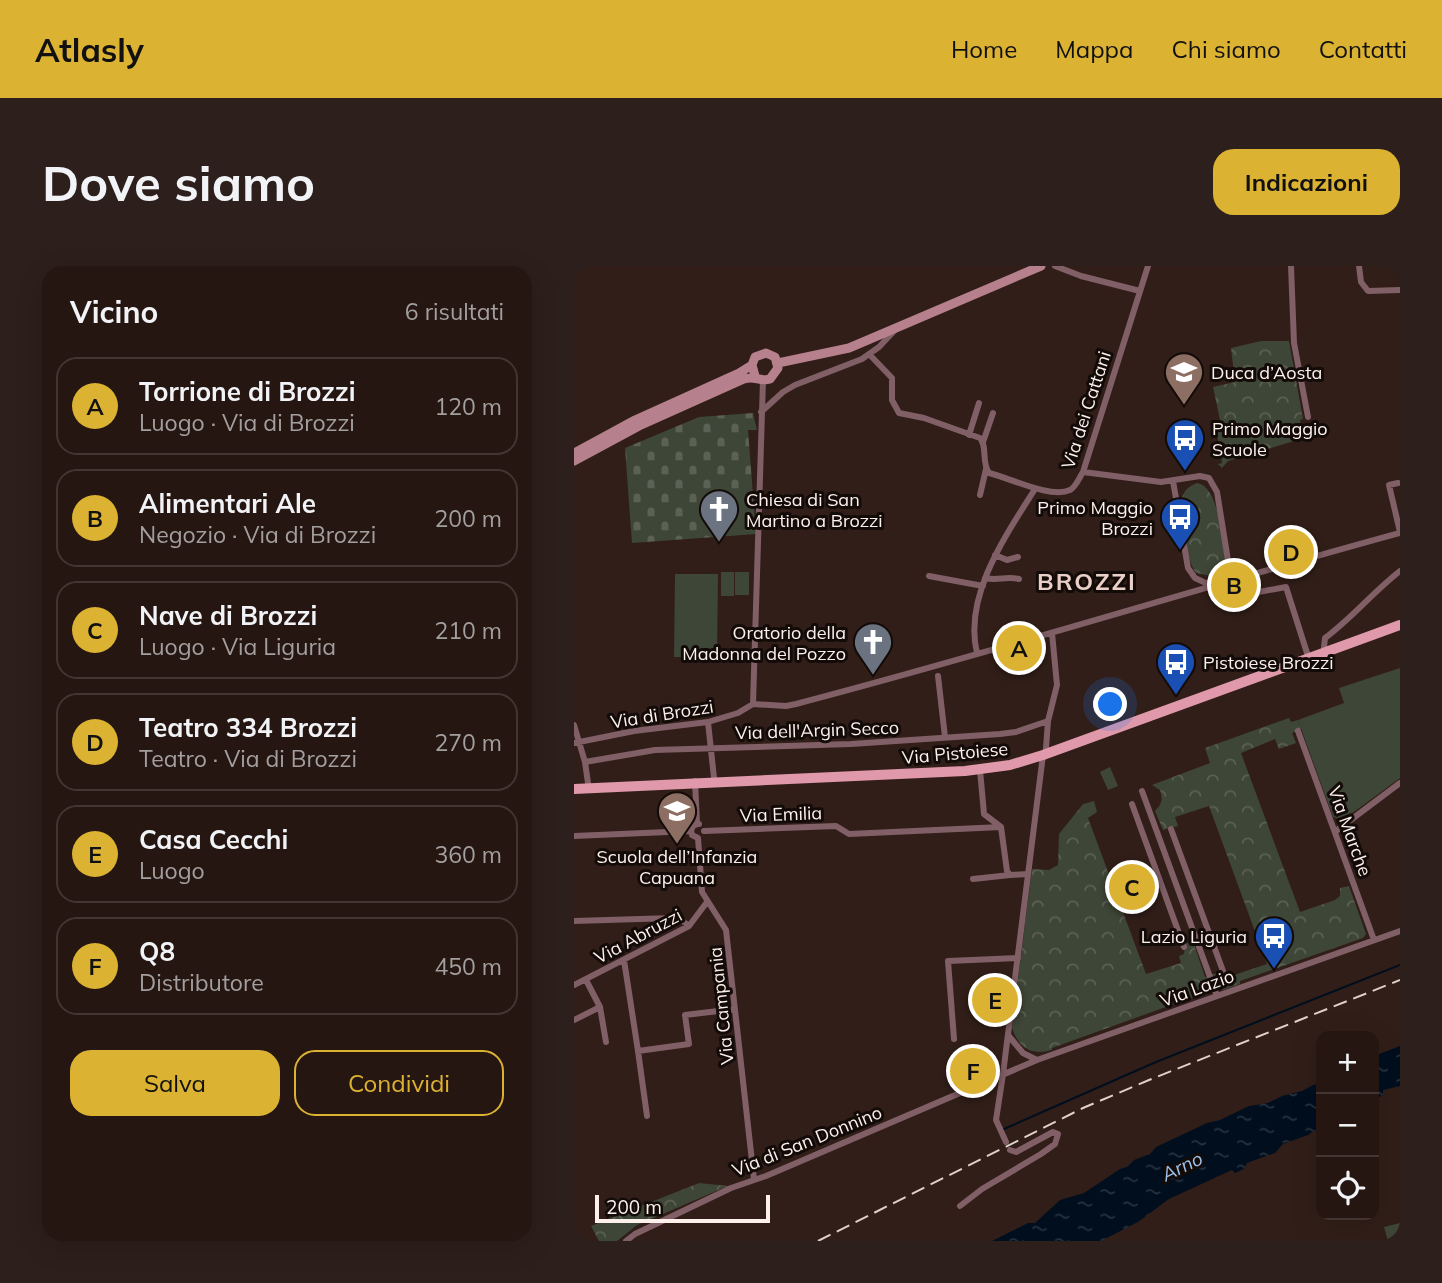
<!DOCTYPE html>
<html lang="it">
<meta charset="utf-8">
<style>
body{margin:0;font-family:Mulish,sans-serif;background:#2d1f1b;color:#f1f3f6}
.controls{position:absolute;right:21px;bottom:21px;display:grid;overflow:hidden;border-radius:14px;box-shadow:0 7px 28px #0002}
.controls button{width:63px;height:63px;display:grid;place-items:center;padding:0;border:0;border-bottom:2px solid #423532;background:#251612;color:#f1f3f6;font:35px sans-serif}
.scale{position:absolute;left:21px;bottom:18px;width:175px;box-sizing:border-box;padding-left:7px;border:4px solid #fef1ec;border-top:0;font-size:19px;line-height:24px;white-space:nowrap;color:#fef1ec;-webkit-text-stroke:5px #130b08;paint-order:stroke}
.you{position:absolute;left:537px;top:439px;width:24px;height:24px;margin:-18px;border:5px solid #fff;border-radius:50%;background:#1a73e8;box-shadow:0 0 0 10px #1a73e833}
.badge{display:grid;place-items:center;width:46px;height:46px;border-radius:50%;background:#dcb233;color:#111;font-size:23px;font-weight:700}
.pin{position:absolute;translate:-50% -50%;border:4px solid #fff;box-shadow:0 2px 7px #0006}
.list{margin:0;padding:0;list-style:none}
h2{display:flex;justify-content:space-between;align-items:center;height:91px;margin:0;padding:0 28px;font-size:30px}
h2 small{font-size:23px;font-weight:400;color:#a39f9f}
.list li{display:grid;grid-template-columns:46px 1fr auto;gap:21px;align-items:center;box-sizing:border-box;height:98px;margin:0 14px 14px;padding:0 14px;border:2px solid #423532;border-radius:21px}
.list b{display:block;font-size:26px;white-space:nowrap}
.list p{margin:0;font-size:23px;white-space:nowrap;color:#a39f9f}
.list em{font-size:23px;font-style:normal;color:#a39f9f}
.actions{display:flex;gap:14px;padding:21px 28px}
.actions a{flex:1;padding:16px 0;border:2px solid #dcb233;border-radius:21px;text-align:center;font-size:24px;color:#dcb233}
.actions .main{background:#dcb233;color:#111}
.icon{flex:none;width:38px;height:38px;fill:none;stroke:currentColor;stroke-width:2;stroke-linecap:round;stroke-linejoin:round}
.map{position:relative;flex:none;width:826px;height:975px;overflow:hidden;border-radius:21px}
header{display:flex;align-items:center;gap:42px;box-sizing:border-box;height:98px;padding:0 35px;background:#dcb233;color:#111}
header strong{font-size:33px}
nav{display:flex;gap:38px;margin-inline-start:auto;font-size:24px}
.intro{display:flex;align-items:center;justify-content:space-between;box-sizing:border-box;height:168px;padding:0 42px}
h1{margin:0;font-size:49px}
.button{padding:18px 32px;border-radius:21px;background:#dcb233;color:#111;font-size:24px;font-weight:700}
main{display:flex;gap:42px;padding:0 42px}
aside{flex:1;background:#251612;border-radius:21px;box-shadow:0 7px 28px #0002}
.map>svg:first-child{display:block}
.green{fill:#3e4637}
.forest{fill:url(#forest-crowns)}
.cemetery{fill:url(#cemetery-stones)}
.water{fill:url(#water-ripples)}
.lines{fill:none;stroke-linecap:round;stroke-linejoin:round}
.stream{stroke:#010e1e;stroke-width:2}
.street{stroke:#815f67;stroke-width:6}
.secondary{stroke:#b6808d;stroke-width:9}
.primary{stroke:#df99aa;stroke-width:10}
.rail{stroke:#ded0ca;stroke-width:2;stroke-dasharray:14 7;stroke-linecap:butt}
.labels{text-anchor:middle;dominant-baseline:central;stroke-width:6;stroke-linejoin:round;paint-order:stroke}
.poi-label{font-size:18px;fill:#fef1ec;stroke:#130b08;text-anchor:start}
.street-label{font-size:18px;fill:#fef1ec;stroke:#130b08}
.water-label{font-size:19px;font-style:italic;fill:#9ec3ed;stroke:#130b08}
.district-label{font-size:24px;font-weight:bold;letter-spacing:2px;fill:#e9cfc7;stroke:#130b08}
</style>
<header>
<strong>Atlasly</strong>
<nav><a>Home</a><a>Mappa</a><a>Chi siamo</a><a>Contatti</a></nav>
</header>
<div class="intro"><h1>Dove siamo</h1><a class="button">Indicazioni</a></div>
<main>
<aside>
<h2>Vicino<small>6 risultati</small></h2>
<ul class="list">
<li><span class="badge">A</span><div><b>Torrione di Brozzi</b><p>Luogo · Via di Brozzi</p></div><em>120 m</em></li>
<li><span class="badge">B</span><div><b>Alimentari Ale</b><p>Negozio · Via di Brozzi</p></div><em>200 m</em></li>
<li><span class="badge">C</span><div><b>Nave di Brozzi</b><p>Luogo · Via Liguria</p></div><em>210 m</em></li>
<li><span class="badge">D</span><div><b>Teatro 334 Brozzi</b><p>Teatro · Via di Brozzi</p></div><em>270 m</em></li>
<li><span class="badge">E</span><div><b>Casa Cecchi</b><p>Luogo</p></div><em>360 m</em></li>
<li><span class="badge">F</span><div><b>Q8</b><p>Distributore</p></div><em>450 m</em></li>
</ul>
<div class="actions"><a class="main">Salva</a><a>Condividi</a></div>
</aside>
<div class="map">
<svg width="826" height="975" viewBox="0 0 826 975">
<defs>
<pattern id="forest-crowns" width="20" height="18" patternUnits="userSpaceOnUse" patternTransform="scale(1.75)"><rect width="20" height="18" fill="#3e4637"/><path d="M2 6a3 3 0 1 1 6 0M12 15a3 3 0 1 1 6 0" fill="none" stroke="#5b6154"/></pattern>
<pattern id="cemetery-stones" width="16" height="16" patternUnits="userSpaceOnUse" patternTransform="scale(1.75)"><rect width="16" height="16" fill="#3e4637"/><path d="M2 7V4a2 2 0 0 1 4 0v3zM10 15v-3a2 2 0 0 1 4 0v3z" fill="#5b6154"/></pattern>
<pattern id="water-ripples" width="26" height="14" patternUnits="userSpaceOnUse" patternTransform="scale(1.75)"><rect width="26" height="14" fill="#010e1e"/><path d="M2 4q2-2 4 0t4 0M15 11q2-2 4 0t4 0" fill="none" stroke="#27323f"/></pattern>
</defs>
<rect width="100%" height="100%" fill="#311e18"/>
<!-- green -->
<path class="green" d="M147 306H160V330H147Z
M161 306H175V329H161Z
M101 308H144L143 392 100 391Z
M826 402V512L769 554 759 551 724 454 770 437 765 422Z
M536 501 544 520 534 524 526 506Z
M826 957V975H814L810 961Z"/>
<!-- forest -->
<path class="forest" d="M687 75H715L729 153 726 154 730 172 654 195 648 202 644 198 648 197 642 161 647 159 639 121 661 116 657 82Z
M623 217C645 220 648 274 652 293L649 303 637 310 622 307C613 296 604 247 608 232 610 224 615 220 623 217Z
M715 452 717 456 724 454 727 463 718 467 722 477 705 483 701 473 667 487 726 646 761 634 766 630V622L775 620 792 668 789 672 666 715V718L649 724 643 717 635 720 634 728 626 731 625 729 478 782V784C457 790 445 782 438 762L458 603 475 604 484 599 485 568 509 538 520 535 523 546 514 552 572 708 607 697 605 690 610 688 611 678 619 675 631 711 648 705 655 710 660 709 693 698 635 540 601 551 604 560 589 564 581 545C588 538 589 534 586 524L578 519 636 497 631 482Z
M125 917 154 920 63 959 43 975H25L17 960Z"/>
<!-- cemetery -->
<path class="cemetery" d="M179 147 183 164H174L182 268 58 277 51 182 125 151Z"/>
<!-- water -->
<path class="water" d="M826 780V820L809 824V829L800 834V790Z
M747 815V860L734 869 709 878 701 887 673 897 670 903 661 907 658 904 595 933 564 956 527 975H418L454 957H461L486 934 510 927 546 903 553 901 560 894 576 888 582 881 633 857 646 854 675 840 694 837 708 830 728 825Z"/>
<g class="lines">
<!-- stream -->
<path class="stream" d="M430 863 582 796 826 699"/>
<!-- street -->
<path class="street" d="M481 0 507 10 566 25
M717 0 720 77 734 151
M785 0 787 16 794 25 826 24
M295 88 318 112V134L325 147 350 152 406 172C414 182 407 196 415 207 436 212 477 233 496 224 502 221 505 212 509 206L574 0
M187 146 209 126 221 119 288 93 305 81 321 64
M395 169 405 137
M409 176 419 147
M509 206 587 216 626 210 635 212 643 226 657 313
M599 215 614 302 621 312 636 319
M824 217 815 219 826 266
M406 229 412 203
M421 289 433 294 444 291
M355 310 409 320
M411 312C423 315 433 310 445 313
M663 330 712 321 733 387
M750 381 751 372C778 352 799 326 826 305
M403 387C389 330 432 269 461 223
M364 410 371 471
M179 438 189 114
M134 456 140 512
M0 459 11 496 14 517
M724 465 800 674
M0 477 60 465 134 456 164 447 179 438 212 440 222 438C425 385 624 322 826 267
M472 482 474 455 483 419 478 367
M11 496 81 484 277 478 426 468 442 466 474 455
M406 504 410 548 427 561 433 605 436 609 454 608
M121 515 123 558H125
M568 525 643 730
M558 538 610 681
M123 558 119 560 117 565 118 569 124 572 128 626 152 664 180 913
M597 563 649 705
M130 565 262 560 275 568 427 561
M762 565 826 517
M0 570 117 565
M399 613 436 609
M0 655 99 652H105L115 660
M50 694 64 785 115 778 111 749 161 743
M12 714 26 741 32 776
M0 719 115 660 133 636
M0 754 26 741
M434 769 449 787 463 794
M380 773 374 695 444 692
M64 785 73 850
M432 876 422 854 429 808 469 489
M386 940 408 923 467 888 481 878 484 868 479 866 442 886 436 884
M52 975 61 968 157 922 192 910 463 794 826 665"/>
<!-- secondary -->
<path class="secondary" d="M204 97 275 82 467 0
M0 187 61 154 165 107 178 99
M0 195 65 160 170 113C180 109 186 116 196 113L204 102 201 91 192 87 181 91 178 99 181 110"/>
<!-- primary -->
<path class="primary" d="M0 523 391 505 436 499 469 489 826 359"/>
<!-- rail -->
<path class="rail" d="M244 975 509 842 575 814 826 714"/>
</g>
<!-- icons -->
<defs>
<g id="school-pin" transform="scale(2.0125)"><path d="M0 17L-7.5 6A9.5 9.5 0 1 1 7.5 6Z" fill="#8d6e63" stroke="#130b08"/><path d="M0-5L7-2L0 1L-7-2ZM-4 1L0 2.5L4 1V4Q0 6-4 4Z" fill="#fff"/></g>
<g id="bus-pin" transform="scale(2.0125)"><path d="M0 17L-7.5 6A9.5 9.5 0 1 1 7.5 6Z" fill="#1a4fb4" stroke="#130b08"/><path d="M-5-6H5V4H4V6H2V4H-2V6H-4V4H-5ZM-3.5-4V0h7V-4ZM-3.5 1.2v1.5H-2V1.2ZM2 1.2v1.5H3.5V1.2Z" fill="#fff"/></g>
<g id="church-pin" transform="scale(2.0125)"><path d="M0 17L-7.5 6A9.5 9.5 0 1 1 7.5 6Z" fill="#6b7280" stroke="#130b08"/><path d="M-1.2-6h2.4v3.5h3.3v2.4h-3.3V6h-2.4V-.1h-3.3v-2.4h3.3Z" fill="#fff"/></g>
</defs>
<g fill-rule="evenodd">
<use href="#school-pin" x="610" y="106"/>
<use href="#bus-pin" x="611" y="172"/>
<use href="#church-pin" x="145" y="243"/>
<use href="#bus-pin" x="606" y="251"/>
<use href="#church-pin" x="299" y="376"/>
<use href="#bus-pin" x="602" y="396"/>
<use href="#school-pin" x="103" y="545"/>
<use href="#bus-pin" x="700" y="670"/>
</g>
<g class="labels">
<!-- poi labels -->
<g class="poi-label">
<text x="637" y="106">Duca d’Aosta</text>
<text x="638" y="162">Primo Maggio<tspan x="638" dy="21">Scuole</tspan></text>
<text x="172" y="233">Chiesa di San<tspan x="172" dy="21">Martino a Brozzi</tspan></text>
<text x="579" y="241" text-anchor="end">Primo Maggio<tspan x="579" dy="21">Brozzi</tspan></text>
<text x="272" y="366" text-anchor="end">Oratorio della<tspan x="272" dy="21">Madonna del Pozzo</tspan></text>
<text x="629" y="396">Pistoiese Brozzi</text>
<text x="103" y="590" text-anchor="middle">Scuola dell’Infanzia<tspan x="103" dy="21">Capuana</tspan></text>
<text x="673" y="670" text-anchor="end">Lazio Liguria</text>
</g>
<!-- street labels -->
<g class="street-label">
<text transform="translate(512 144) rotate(-72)">Via dei Cattani</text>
<text transform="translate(88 448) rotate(-9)">Via di Brozzi</text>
<text transform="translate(243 464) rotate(-2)">Via dell'Argin Secco</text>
<text transform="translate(381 487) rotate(-5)">Via Pistoiese</text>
<text transform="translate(207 548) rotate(-2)">Via Emilia</text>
<text transform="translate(776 565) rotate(70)">Via Marche</text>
<text transform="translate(64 670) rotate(-28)">Via Abruzzi</text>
<text transform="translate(623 722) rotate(-20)">Via Lazio</text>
<text transform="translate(147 740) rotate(-96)">Via Campania</text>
<text transform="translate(233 875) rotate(-22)">Via di San Donnino</text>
</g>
<!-- water labels -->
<g class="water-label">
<text transform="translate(608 900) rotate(-26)">Arno</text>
</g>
<!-- district labels -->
<g class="district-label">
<text x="513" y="315">BROZZI</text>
</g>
</g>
</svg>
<div class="controls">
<button>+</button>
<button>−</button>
<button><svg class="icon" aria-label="locate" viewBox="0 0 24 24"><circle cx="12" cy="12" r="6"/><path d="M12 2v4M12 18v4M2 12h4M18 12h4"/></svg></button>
</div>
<div class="scale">200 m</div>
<div class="you"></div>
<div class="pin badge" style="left:445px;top:382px">A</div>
<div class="pin badge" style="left:660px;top:319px">B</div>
<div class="pin badge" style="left:558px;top:621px">C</div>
<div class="pin badge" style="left:717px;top:286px">D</div>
<div class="pin badge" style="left:421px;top:734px">E</div>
<div class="pin badge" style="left:399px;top:805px">F</div>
</div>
</main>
